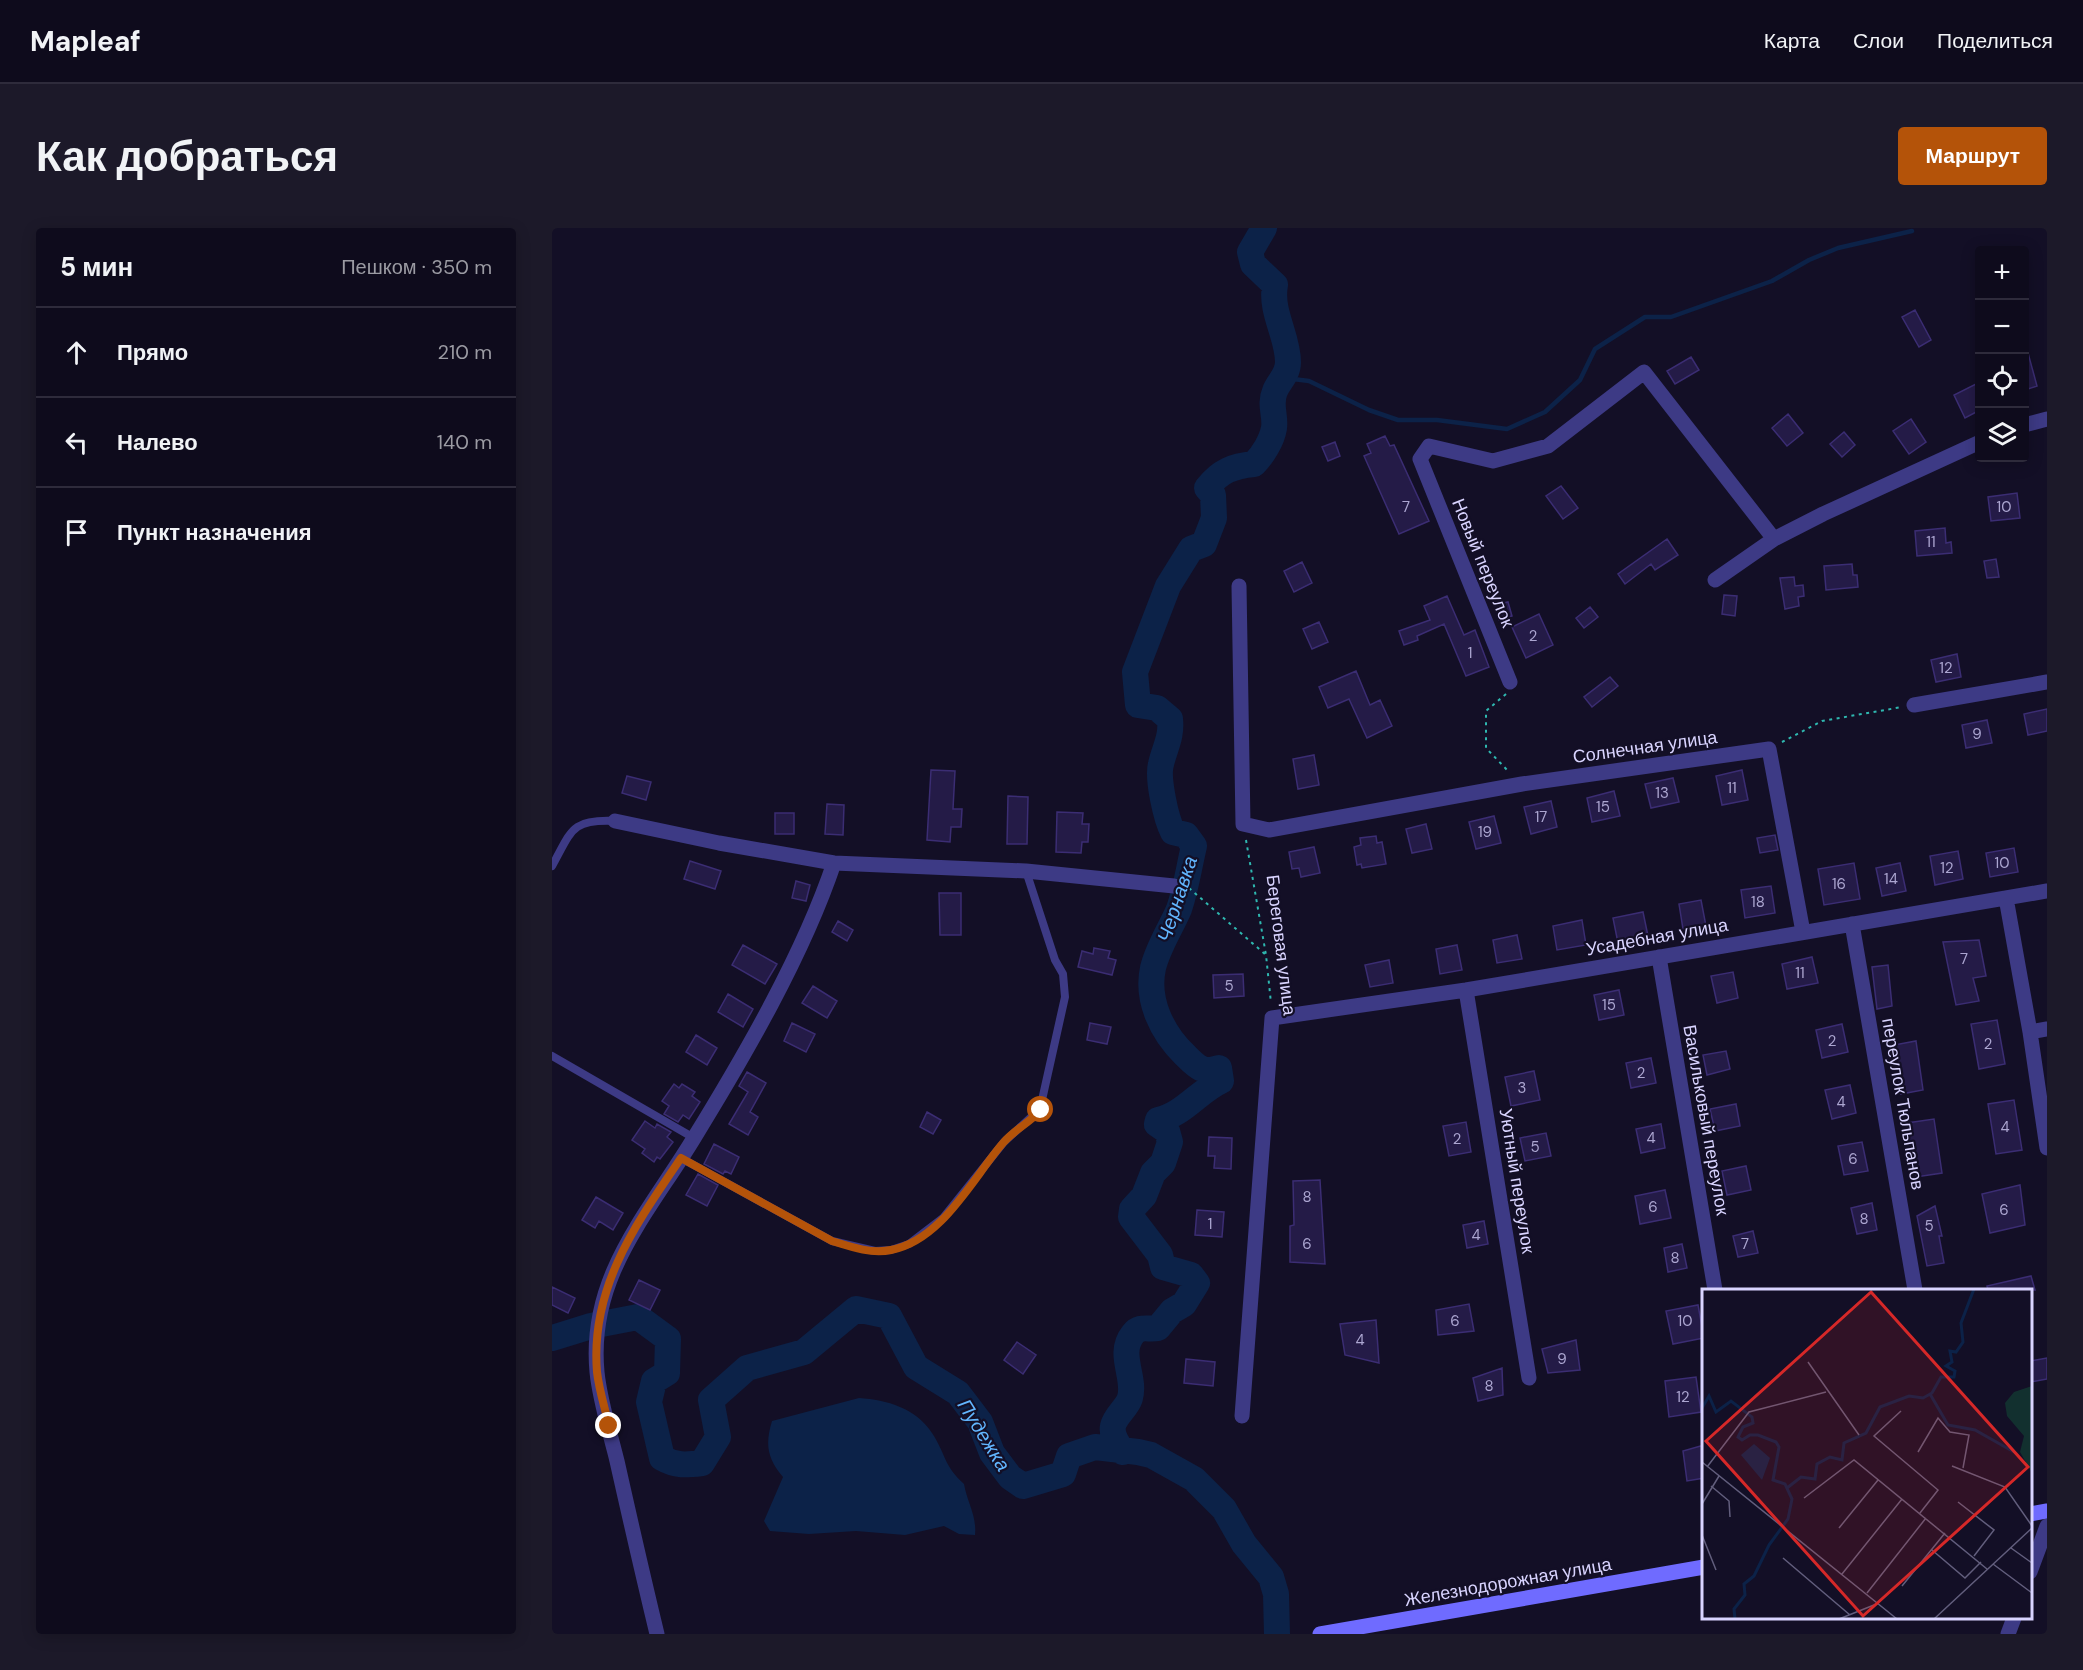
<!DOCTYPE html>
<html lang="ru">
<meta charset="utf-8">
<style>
body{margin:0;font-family:"DM Sans",sans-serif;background:#1c1929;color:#f1f3f6}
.controls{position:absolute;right:18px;top:18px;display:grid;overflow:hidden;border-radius:6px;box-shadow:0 3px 15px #0003}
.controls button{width:54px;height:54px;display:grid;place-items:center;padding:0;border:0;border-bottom:2px solid #2e2b3b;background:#0e0b1c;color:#f1f3f6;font:30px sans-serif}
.stop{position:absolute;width:18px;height:18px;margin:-14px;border:4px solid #b45309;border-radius:50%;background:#fff}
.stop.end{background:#b45309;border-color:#fff;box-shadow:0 2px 6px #0008}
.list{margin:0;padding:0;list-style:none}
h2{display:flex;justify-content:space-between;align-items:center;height:78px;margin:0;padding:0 24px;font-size:26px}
h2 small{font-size:20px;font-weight:400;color:#9b9ba3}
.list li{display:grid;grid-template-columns:39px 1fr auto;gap:18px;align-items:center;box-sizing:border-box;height:90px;padding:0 24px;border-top:2px solid #2e2b3b}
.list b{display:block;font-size:22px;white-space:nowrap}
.list em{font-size:20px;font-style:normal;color:#9b9ba3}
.icon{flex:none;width:33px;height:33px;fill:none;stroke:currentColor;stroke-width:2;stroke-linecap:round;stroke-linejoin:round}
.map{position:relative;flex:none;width:1495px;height:1406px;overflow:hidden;border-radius:6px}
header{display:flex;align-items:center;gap:36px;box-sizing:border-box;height:84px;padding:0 30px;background:#0e0b1c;border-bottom:2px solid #2e2b3b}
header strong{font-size:28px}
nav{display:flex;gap:33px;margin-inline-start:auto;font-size:21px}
.intro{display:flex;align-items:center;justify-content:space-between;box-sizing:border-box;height:144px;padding:0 36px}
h1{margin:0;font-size:42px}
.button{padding:15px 27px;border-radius:6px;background:#b45309;color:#fff;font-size:21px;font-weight:700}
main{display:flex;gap:36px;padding:0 36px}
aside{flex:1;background:#0e0b1c;border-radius:6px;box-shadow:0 3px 15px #0003}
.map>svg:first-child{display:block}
.water{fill:#0c2248}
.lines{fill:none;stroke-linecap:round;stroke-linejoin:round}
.stream{stroke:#0c2248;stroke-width:4.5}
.river{stroke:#0c2248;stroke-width:26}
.building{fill:#241b47;stroke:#3b2d73;stroke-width:1.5}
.path{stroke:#2fb8b0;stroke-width:2;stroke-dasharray:3 4.5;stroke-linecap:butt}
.lane{stroke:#3d3a85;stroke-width:8}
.street{stroke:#3d3a85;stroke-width:15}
.secondary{stroke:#6f6bff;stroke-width:15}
.route{stroke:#b45309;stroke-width:8}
.labels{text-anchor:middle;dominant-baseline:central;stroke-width:4.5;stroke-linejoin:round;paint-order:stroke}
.number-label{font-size:15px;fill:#aca6d1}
.street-label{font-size:18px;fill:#d9d4ff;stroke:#130f26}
.water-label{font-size:20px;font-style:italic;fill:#62b6ff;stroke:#130f26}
.inset-river{fill:none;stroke:#0c2248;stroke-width:3}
.inset-road{fill:none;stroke:#625e7d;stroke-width:1.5}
.view{fill:#d62828;fill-opacity:0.15;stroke:#d62828;stroke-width:3}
.inset-edge{fill:none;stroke:#d9d4ff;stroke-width:3}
</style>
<header>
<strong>Mapleaf</strong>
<nav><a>Карта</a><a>Слои</a><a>Поделиться</a></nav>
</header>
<div class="intro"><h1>Как добраться</h1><a class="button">Маршрут</a></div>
<main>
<aside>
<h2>5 мин<small>Пешком · 350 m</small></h2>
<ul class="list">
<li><svg class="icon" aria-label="ahead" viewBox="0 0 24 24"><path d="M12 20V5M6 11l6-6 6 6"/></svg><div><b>Прямо</b></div><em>210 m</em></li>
<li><svg class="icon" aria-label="left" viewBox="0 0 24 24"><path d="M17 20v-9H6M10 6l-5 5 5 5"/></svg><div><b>Налево</b></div><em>140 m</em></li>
<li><svg class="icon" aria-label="arrive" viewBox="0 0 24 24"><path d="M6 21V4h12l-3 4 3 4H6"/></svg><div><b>Пункт назначения</b></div></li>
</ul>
</aside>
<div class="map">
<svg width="1495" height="1406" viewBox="0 0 1495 1406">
<rect width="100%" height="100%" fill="#130f26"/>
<!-- water -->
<path class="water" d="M307 1170C335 1172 364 1180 380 1205 394 1226 391 1237 412 1256 415 1274 425 1288 423 1307L407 1306 392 1298 353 1307 304 1303 257 1306 218 1303 212 1293 231 1249C215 1230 213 1216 220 1193Z"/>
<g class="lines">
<!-- stream -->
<path class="stream" d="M733 150 757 153 817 182 846 192H885L955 201 993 184 1028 152 1043 121 1093 89H1119L1220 53 1257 32 1286 20 1360 3"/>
<!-- river -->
<path class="river" d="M0 1110 39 1098 86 1089 116 1111 115 1145 102 1153 97 1174 110 1230C124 1238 134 1237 150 1235L166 1209 159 1172 195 1140 252 1124 304 1081 337 1088 364 1139 406 1165 428 1194 440 1225 458 1249 471 1258 511 1246 517 1228 543 1219 586 1224 599 1227 642 1251 672 1281 692 1316 719 1349 724 1366 725 1406
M571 1224C566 1216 559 1208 561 1198 563 1188 575 1180 578 1170 584 1149 565 1126 581 1106 588 1097 596 1102 606 1100L620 1083 632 1076 645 1055 639 1047 611 1039 608 1027 579 989 580 981 592 968 601 945 611 935 618 914 615 903 605 896 606 892C631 887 647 863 669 853L667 840C651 846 644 838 633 827 610 805 594 772 601 740 606 719 619 700 627 681 634 661 637 639 642 618L634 607 621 604C614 591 605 550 609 536 613 519 620 509 618 491L605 480 586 477 583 444 616 358 639 321 652 316 662 290 661 267 655 260C668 243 681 238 702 236 711 227 720 212 722 200 724 187 717 177 723 163 727 153 736 147 736 134 736 108 718 84 723 57L701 36 698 24 712 0"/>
</g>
<!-- building -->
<path class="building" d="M1363 82 1379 112 1367 119 1350 89Z
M1476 125 1485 158 1473 162V126Z
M1139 129 1147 142 1123 156 1115 143Z
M1428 154V182L1413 190 1402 167Z
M1236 186 1251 205 1235 218 1220 200Z
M1359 191 1374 214 1357 226 1341 203Z
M1292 204 1303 217 1290 229 1278 216Z
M833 208 838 218 842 217 877 293 847 306 812 228 819 225 815 216Z
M783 214 788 228 776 233 770 219Z
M1009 258 1026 280 1011 291 994 268Z
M1465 265 1468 290 1439 293 1436 269Z
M1393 300 1394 315 1399 314 1400 325 1365 328 1363 303Z
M1115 311 1126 327 1103 342 1099 336 1073 356 1066 346Z
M1444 331 1447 349 1435 350 1432 333Z
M750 334 760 355 742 364 732 343Z
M1300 336 1301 347H1305L1306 359 1274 362 1272 338Z
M1242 349 1243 358 1251 357 1252 368 1246 369 1247 378 1233 381 1228 350Z
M1172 367 1185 368 1183 388 1170 386Z
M895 368 912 407 923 402 937 439 914 448 892 396 865 408 866 412 852 417 847 403 878 392 872 378Z
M956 374 960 388 947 392 943 377Z
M1038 379 1046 389 1032 400 1024 390Z
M987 386 1001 417 974 430 960 399Z
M767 394 776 414 760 421 751 401Z
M1405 426 1409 449 1384 454 1379 432Z
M804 443 818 477 828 472 840 498 815 510 797 471 776 480 767 459Z
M1058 449 1066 458 1040 479 1032 469Z
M1495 481V503L1476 507 1472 486Z
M1435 492 1440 515 1414 520 1410 497Z
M762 527 767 557 746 561 741 531Z
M379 542 403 543 401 581H410L409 599H399L398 614 375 612Z
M1190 542 1196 572 1170 577 1164 548Z
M75 548 99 554 94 572 70 565Z
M1121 550 1127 574 1099 580 1093 556Z
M1062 563 1068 588 1040 594 1035 570Z
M456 568 476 569 475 616H455Z
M999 573 1005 599 979 606 972 579Z
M275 576 292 577 291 607 273 606Z
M505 584 531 585 530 596H537L536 614H530L529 625 504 624Z
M223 585H242V606H223Z
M942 588 949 615 924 621 917 594Z
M874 596 880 621 860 625 854 601Z
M1223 607 1226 622 1208 625 1205 610Z
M824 608 825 615 830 614 834 636 810 640 809 636 805 637 802 619 809 617 808 610Z
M762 619 768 645 749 649 747 640 740 641 737 624Z
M1462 620 1466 644 1438 649 1434 625Z
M1406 623 1411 651 1383 657 1378 628Z
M138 633 169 643 163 661 132 651Z
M1302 635 1308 671 1272 677 1266 641Z
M1348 635 1354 663 1330 668 1324 640Z
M244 653 258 657 254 673 240 670Z
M1219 658 1223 685 1193 690 1189 662Z
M387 665H409V707H388Z
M1149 672 1154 698 1131 701 1127 676Z
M1091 684 1096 708 1066 715 1061 690Z
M1030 692 1034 717 1005 722 1001 698Z
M286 693 301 702 295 713 280 704Z
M965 707 970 731 945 735 941 712Z
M1427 712 1434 748 1421 750 1427 773 1404 777 1391 714Z
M191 717 225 736 213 756 180 737Z
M905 717 910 742 888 746 884 721Z
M542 720 558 723 556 730 564 732 560 747 526 739 530 723 541 726Z
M1260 729 1266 755 1235 761 1230 736Z
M837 732 841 755 818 759 813 737Z
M1336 737 1340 778 1325 781 1320 739Z
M1181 744 1186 770 1165 775 1159 748Z
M691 746 692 768 662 770 661 747Z
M261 758 285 773 275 790 250 775Z
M1067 762 1072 787 1047 792 1042 767Z
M176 766 201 781 191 799 166 784Z
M1445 792 1453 836 1427 841 1419 796Z
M240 795 263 806 254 824 232 813Z
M538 795 559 799 555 816 535 812Z
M1290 796 1296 824 1270 830 1264 802Z
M144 807 165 820 155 837 134 824Z
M1364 813 1371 862 1349 866 1342 817Z
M1174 823 1178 841 1155 847 1151 827Z
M1099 830 1104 855 1079 860 1074 835Z
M982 843 988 872 959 878 953 849Z
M195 844 214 855 198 884 206 889 196 907 177 896 196 864 187 858Z
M122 856 127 860 130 856 143 864 140 868 148 874 137 891 131 887 126 894 112 886 117 878 110 873Z
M1298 857 1304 885 1280 891 1273 862Z
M1462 872 1470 922 1444 926 1436 876Z
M1184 876 1188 898 1163 903 1158 881Z
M375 884 389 892 381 906 368 899Z
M1382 891 1390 945 1364 949 1355 895Z
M93 893 103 900 105 896 119 904 115 909 121 914 108 931 105 929 102 934 90 925 93 921 80 912Z
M914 894 919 924 897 928 891 898Z
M1109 896 1113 920 1089 925 1084 901Z
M994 905 999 928 973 933 968 910Z
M657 909 680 910 679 941 662 940 663 928H656Z
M1310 914 1316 943 1292 947 1286 918Z
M162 916 187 929 179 946 173 943 171 946 152 936Z
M1194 938 1199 962 1175 967 1170 943Z
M146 946 166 957 155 978 134 967Z
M768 952 773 1036 738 1034V998L742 997 741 953Z
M1468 957 1473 997 1438 1005 1430 966Z
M1113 962 1119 990 1088 996 1083 968Z
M44 969 71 985 61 1002 47 993 43 1000 30 992Z
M1320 975 1325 1002 1305 1006 1299 980Z
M1383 978 1390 1008H1387L1392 1035 1375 1038 1365 988Z
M645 982 672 984 670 1009 643 1007Z
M932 993 936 1016 915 1020 911 997Z
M1201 1003 1206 1025 1186 1029 1181 1008Z
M1130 1016 1135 1040 1116 1044 1112 1020Z
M1479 1048 1483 1062H1436L1435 1058Z
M87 1052 108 1062 98 1082 77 1072Z
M0 1059 23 1070 16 1085 0 1077Z
M917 1076 922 1103 886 1107 884 1082Z
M1146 1077 1152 1110 1121 1116 1114 1083Z
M824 1092 827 1135 793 1127 788 1096Z
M1024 1112 1028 1142 996 1145 990 1121Z
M465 1114 484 1127 471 1146 452 1132Z
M1495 1130V1151L1479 1154V1133Z
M634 1131 663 1134 661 1158 632 1155Z
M950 1140 951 1167 926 1173 921 1150Z
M1144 1149 1149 1184 1117 1189 1113 1153Z
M1152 1217V1250L1135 1253 1131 1223Z"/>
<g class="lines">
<!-- path -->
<path class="path" d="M954 466 934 483V520L957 544
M1230 514 1270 493 1350 479
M694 612 714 727 719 775
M637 660 714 727"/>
<!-- lane -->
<path class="lane" d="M0 638C20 602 19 591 63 593
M0 828 142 910
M129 930 280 1013 323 1023 339 1022 357 1016 391 990 452 914 488 881 513 769 511 746 503 732 474 643"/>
<!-- street -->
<path class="street" d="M1472 197 1495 191
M1163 352 1222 311 1271 286 1428 214
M687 358 691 596 717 602 970 556 1217 521 1251 704
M958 454 868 231 877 218 941 233 996 218 1092 144 1222 311
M1362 477 1495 454
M63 593 167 615 282 635 474 643 622 658
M1454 670 1478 804 1495 920
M1300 696 1363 1062
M1107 729 1163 1062
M914 762 977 1150
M1478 804 1495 801
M690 1188 720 790 914 762 1495 663
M1478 1344 1495 1298
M105 1406C91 1348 78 1291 65 1233 58 1204 48 1174 45 1144 36 1048 96 986 142 910 193 827 251 727 282 635
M1456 1406 1462 1390"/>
<!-- secondary -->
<path class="secondary" d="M1478 1286 1495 1283
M768 1406 1152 1339"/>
</g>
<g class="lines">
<!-- route -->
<path class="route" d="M57 1198C53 1180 47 1162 45 1144 38 1059 84 996 129 930L280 1013C299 1019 319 1026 339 1022 390 1012 420 951 451 915 462 902 477 895 489 882"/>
</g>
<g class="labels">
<!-- number labels -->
<g class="number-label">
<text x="854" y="279">7</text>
<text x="1452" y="279">10</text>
<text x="1379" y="314">11</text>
<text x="981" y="408">2</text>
<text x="918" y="425">1</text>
<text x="1394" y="440">12</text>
<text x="1425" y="506">9</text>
<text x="1180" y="560">11</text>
<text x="1110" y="565">13</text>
<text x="1051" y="579">15</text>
<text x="989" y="589">17</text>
<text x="933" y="604">19</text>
<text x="1450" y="635">10</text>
<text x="1395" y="640">12</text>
<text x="1339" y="651">14</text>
<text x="1287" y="656">16</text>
<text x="1206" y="674">18</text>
<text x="1412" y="731">7</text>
<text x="1248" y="745">11</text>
<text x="677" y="758">5</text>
<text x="1057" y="777">15</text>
<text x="1280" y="813">2</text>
<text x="1436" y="816">2</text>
<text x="1089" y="845">2</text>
<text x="970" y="860">3</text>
<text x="1289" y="874">4</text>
<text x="1453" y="899">4</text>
<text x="1099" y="910">4</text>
<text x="905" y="911">2</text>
<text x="983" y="919">5</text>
<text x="1301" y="931">6</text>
<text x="755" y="969">8</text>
<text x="1101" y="979">6</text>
<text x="1452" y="982">6</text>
<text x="1312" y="991">8</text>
<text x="658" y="996">1</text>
<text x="1377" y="998">5</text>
<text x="924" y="1007">4</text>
<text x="755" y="1016">6</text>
<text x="1193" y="1016">7</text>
<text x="1123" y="1030">8</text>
<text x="903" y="1093">6</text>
<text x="1133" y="1093">10</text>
<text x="808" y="1112">4</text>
<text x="1010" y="1131">9</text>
<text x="937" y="1158">8</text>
<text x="1131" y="1169">12</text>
</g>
<!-- street labels -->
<g class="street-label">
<text transform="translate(931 335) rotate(68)">Новый переулок</text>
<text transform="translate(1093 519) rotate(-8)">Солнечная улица</text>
<text transform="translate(1105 709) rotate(-10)">Усадебная улица</text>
<text transform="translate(729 717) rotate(83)">Береговая улица</text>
<text transform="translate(1351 876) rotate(80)">переулок Тюльпанов</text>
<text transform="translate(1154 892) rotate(80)">Васильковый переулок</text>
<text transform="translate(965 953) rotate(81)">Уютный переулок</text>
<text transform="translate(956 1354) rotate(-10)">Железнодорожная улица</text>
</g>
<!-- water labels -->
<g class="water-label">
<text transform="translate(625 671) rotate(-72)">Чернавка</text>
<text transform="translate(432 1207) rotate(58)">Пудежка</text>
</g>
</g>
<!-- overview -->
<g transform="translate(1150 1061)">
<rect width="330" height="330" fill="#130f26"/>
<path d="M330 97V184L318 163 322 147 305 127 303 114 312 103Z" fill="#12302f"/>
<path d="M52 155 68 169 60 191 39 166Z" fill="#0c2248"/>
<path class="inset-river" d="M228 105 246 136 273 141 312 163M0 119 7 107 14 123 29 112 50 128 51 134 41 138 36 148 40 151 48 146H56L74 153 77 158 71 191 83 195 90 210 86 230 67 256 52 287 42 295 43 306 32 320 33 330M85 199 99 188 113 190 115 175 128 168 140 171 142 154 164 144 178 118 207 107 221 109 230 104 239 88H252L253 82 244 77 250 73 248 62 254 63 261 53 259 34 272 0"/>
<path class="inset-road" d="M106 73 157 146M199 122 172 147 236 201 218 224M216 163 236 129 248 143 267 146 261 179M0 173 195 330M250 177 303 198 330 237M5 178 47 123 124 103M9 197 27 212 28 228M102 209 152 171 285 280M256 213 292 241 272 267M0 215 17 187M137 239 176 191M0 246 14 281M309 259 330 274M230 261 263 289 279 273M81 269 148 326M291 275 330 304M140 285 200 210M200 297 243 244M165 304 224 229M137 330 177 314M232 330 330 239"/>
<path class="view" d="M169 3 326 178 161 327 4 152Z"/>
<rect width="330" height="330" class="inset-edge"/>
</g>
</svg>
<div class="controls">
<button>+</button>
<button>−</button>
<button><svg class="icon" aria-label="locate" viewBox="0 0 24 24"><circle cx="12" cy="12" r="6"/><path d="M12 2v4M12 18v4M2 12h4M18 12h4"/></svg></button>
<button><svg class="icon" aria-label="layers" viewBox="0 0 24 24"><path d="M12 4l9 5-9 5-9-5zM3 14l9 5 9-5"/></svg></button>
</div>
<div class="stop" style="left:489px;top:882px"></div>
<div class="stop end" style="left:57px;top:1198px"></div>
</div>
</main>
